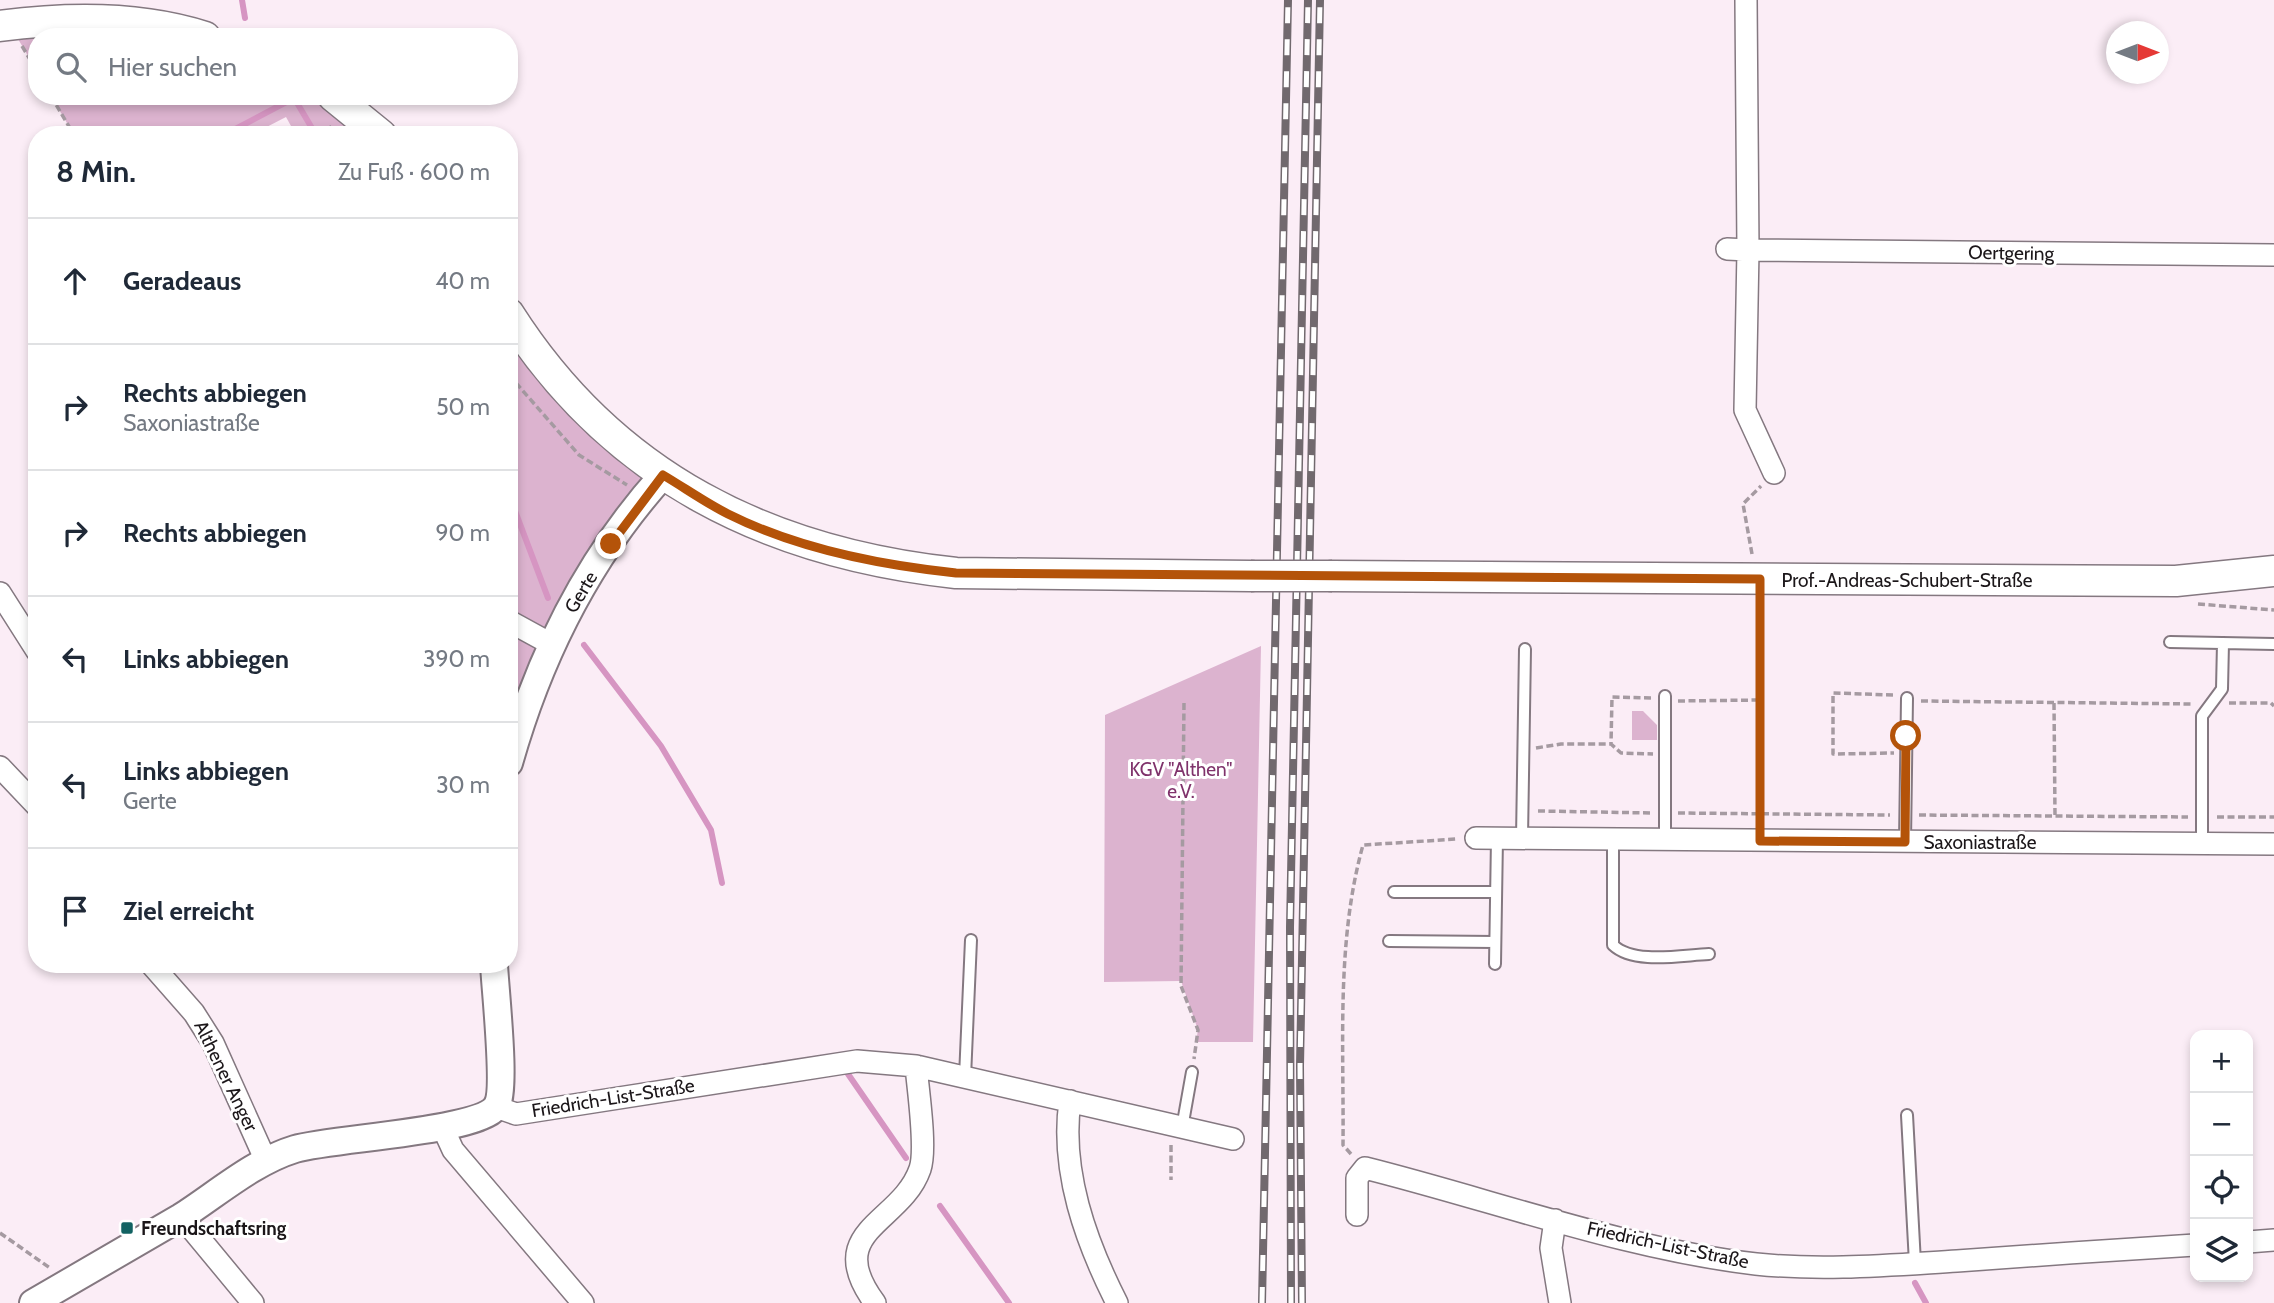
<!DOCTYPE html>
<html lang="de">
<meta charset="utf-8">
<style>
body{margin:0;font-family:Cabin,sans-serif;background:#f2f2f3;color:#1f2937}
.controls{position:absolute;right:21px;bottom:21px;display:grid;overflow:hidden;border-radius:14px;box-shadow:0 4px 10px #0003}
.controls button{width:63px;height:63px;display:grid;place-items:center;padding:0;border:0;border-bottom:2px solid #e0e1e3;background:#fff;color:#1f2937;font:35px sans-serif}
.compass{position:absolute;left:2106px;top:21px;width:63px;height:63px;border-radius:50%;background:#fff;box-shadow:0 4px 10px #0003;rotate:90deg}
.stop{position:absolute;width:21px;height:21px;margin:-16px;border:5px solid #b45309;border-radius:50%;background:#fff}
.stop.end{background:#b45309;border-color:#fff;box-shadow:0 2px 7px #0008}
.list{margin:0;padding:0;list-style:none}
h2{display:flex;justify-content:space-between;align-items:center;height:91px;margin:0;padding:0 28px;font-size:30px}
h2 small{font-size:23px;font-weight:400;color:#747a83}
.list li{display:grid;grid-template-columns:46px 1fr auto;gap:21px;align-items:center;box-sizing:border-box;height:126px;padding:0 28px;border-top:2px solid #e0e1e3}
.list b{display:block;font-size:26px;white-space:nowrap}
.list p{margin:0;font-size:23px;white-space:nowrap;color:#747a83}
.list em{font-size:23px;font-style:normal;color:#747a83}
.icon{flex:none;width:38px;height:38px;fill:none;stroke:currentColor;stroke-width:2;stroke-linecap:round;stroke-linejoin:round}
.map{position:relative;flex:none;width:2274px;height:1303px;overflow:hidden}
.search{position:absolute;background:#fff;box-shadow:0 4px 10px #0003;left:28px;top:28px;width:490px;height:77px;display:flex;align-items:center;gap:18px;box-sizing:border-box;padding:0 24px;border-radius:28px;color:#747a83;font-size:26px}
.panel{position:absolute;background:#fff;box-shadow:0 4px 10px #0003;left:28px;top:126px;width:490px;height:847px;border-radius:28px}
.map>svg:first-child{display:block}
.green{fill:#dcb3cf}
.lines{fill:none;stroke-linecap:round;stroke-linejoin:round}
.stream{stroke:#d695c2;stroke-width:6}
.service-casing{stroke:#847880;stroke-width:14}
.minor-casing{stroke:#847880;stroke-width:24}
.tertiary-casing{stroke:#847880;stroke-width:30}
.secondary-casing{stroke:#847880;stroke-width:33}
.path{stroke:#a59aa1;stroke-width:3.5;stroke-dasharray:7 3.5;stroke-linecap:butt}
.service{stroke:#fff;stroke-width:10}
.minor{stroke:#fff;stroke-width:21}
.tertiary{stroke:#fff;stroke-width:26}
.secondary{stroke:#fff;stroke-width:30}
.rail-casing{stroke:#71696e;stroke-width:8}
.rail{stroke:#fff;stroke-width:5;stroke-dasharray:16;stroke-linecap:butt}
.secondary-bridge-casing{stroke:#847880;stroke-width:33;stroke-linecap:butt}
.secondary-bridge{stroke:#fff;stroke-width:30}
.route{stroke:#b45309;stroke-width:9}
.poi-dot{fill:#126262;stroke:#fff;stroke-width:2.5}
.labels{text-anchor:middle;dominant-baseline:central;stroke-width:6;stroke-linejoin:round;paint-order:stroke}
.street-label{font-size:19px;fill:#1b1619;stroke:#fff}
.park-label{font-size:19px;fill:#7f326b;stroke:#fff}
.poi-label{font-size:19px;font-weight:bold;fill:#1b1619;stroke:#fff;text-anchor:start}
</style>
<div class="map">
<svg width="2274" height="1303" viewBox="0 0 2274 1303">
<rect width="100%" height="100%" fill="#fbedf6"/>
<!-- green -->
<path class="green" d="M96 19 205 37H37V71L18 39Z
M51 96H333L381 135H296L286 117 251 135H74Z
M509 314 663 475 611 543 509 763Z
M1261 646 1253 1042H1196L1198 1030 1181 981 1104 982 1105 715Z
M1632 711H1643L1657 725V740H1632Z"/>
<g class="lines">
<!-- stream -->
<path class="stream" d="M242 0 245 18
M293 96 316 135
M224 135 294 98
M509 495 548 598
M584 645 661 746 711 830 722 883
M848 1074 906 1158
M940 1206 1009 1303
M1915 1283 1926 1303"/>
<!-- service casing -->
<g class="service-casing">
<path id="service" d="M2170 642 2274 644
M1665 696V839
M1522 838 1525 649
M1613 839V945C1634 965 1682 955 1709 954
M1905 842 1907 698
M2202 844V716L2222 689 2223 643
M1394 892H1496
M1389 941 1495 942
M1495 964 1497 838
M965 1077 971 940
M1907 1115 1915 1263
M1182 1128 1192 1072"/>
</g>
<!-- minor casing -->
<g class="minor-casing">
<path id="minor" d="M1746 0 1748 250 2274 255
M1727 249 1748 250 1745 410 1774 473
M0 593 37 651
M509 621 551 644
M0 767 37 806
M1476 838 2274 844
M151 964 194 1013 213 1043 266 1161
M1070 1101C1060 1171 1086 1242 1117 1303
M496 1107 516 1114 857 1061 916 1066 1233 1139
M442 1126 453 1150 583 1303
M1357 1215V1178L1365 1168C1493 1200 1625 1249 1756 1264 1823 1271 1890 1265 1957 1261 2036 1255 2116 1250 2195 1245
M181 1216 253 1303
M1555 1220 1551 1248 1560 1303
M2248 1242 2274 1240
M875 1303C821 1230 901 1224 920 1169 927 1149 918 1090 916 1066"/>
</g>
<!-- tertiary casing -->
<g class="tertiary-casing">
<path id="tertiary" d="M509 763C539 657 589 557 663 475
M33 1303C82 1274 132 1246 181 1217 217 1194 253 1162 295 1149 332 1138 478 1132 496 1107 507 1092 495 989 494 964"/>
</g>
<!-- secondary casing -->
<g class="secondary-casing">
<path id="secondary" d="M0 26C68 17 140 16 205 37
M333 96 381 135
M509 314C613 477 768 553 956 573L1251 576
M1332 576 2176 581 2274 571"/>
</g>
<!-- path -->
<path class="path" d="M22 46 37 71
M29 57H37
M51 96 74 135
M329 126 335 135
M509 375 579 455 627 485
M1752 554 1743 504 1761 486
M2198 604 2274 610
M1893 695 1833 693V754L1894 753
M1651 698 1612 697 1611 744 1621 753 1653 754
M1678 701 1760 700
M1921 701 2194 704
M1184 703 1181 986 1198 1030 1194 1059
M2054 703 2055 816
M2229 703H2271L2274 706
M1536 748 1561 744H1611
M1538 811 1652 813
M1678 813 1890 815
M1919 815 2188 817
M2217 817H2274
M1760 821 1761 601
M1171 1145V1180
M1351 1154 1343 1145C1344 1045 1336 942 1363 845L1457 839
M0 1233 50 1268"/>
<!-- service -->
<use href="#service" class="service"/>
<!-- minor -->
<use href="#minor" class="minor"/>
<!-- tertiary -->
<use href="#tertiary" class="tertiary"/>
<!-- secondary -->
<use href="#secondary" class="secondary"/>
<!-- rail casing -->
<g class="rail-casing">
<path id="rail" d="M1262 1303 1288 0
M1291 1303 1290 927 1308 0
M1302 1303 1300 1066 1320 0"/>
</g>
<!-- rail -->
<use href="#rail" class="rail"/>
<!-- secondary-bridge casing -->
<g class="secondary-bridge-casing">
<path id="secondary-bridge" d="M1251 576H1332"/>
</g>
<!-- secondary-bridge -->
<use href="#secondary-bridge" class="secondary-bridge"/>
</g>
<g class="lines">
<!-- route -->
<path class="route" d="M611 544 663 475C685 488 706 503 728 514 798 549 879 565 956 573L1760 579V841L1905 842 1906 736"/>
</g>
<!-- markers -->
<rect class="poi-dot" x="120" y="1221" width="14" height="14" rx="3.5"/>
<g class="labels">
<!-- street labels -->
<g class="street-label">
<text transform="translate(2011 253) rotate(1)">Oertgering</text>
<text x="1907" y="580">Prof.-Andreas-Schubert-Straße</text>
<text transform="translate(581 592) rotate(-59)">Gerte</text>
<text x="1980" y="842">Saxoniastraße</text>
<text transform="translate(226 1076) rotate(64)">Althener Anger</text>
<text transform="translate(613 1098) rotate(-9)">Friedrich-List-Straße</text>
<text transform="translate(1668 1245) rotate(12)">Friedrich-List-Straße</text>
</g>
<!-- park labels -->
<g class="park-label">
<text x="1181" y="769">KGV "Althen"<tspan x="1181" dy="22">e.V.</tspan></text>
</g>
<!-- poi labels -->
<g class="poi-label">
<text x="141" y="1228">Freundschaftsring</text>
</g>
</g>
</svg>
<div class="controls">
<button>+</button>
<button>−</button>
<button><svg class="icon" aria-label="locate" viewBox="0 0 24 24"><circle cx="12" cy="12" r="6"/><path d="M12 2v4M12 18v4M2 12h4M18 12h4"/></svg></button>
<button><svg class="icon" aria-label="layers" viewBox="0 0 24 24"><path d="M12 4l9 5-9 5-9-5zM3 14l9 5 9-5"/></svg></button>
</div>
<svg class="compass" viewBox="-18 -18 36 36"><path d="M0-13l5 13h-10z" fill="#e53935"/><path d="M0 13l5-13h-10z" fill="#747a83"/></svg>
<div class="stop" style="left:1906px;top:736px"></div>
<div class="stop end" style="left:611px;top:544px"></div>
<div class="search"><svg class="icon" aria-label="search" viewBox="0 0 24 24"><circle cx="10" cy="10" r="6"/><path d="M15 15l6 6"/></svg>Hier suchen</div>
<section class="panel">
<h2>8 Min.<small>Zu Fuß · 600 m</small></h2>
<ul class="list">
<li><svg class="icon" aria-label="ahead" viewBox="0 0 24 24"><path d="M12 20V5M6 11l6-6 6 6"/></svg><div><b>Geradeaus</b></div><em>40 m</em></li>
<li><svg class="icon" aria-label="right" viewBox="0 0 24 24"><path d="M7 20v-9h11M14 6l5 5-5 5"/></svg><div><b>Rechts abbiegen</b><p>Saxoniastraße</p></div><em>50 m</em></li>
<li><svg class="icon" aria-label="right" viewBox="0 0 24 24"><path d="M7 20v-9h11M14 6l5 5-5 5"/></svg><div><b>Rechts abbiegen</b></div><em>90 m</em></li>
<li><svg class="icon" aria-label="left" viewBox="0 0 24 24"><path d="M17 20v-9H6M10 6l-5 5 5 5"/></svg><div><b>Links abbiegen</b></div><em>390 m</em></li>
<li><svg class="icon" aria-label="left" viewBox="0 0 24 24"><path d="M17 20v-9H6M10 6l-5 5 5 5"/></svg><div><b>Links abbiegen</b><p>Gerte</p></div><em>30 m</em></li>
<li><svg class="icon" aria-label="arrive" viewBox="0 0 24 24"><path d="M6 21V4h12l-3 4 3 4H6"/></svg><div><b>Ziel erreicht</b></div></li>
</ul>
</section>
</div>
